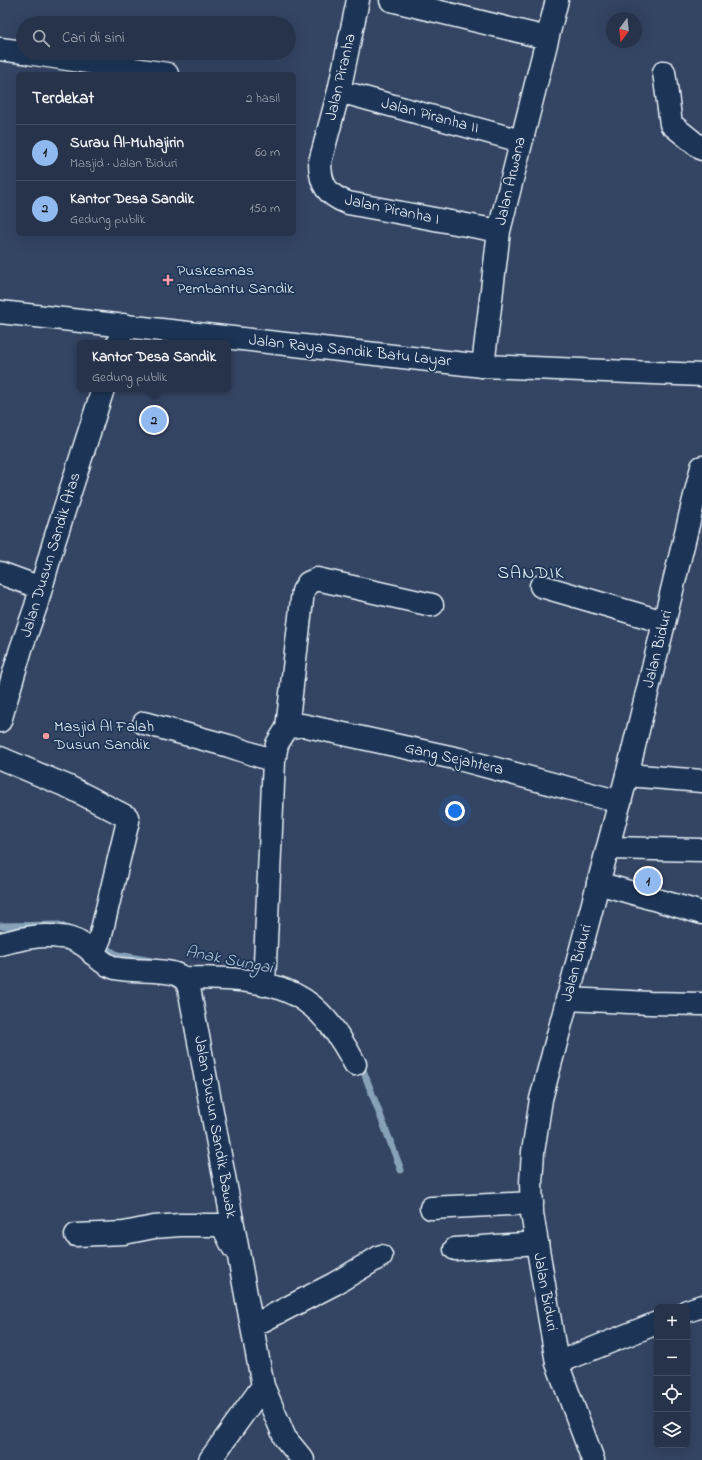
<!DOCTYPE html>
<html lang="id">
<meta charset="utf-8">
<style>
body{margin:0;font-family:"Indie Flower",sans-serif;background:#2f3b51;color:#f1f3f6}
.controls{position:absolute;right:12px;bottom:12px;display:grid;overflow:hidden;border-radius:6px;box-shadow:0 4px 16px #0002}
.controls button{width:36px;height:36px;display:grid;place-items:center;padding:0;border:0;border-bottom:1px solid #434e62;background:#27334a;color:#f1f3f6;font:20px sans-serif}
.compass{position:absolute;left:606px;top:12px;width:36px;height:36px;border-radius:50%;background:#27334a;box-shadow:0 4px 16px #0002;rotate:195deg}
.you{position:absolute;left:455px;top:811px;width:14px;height:14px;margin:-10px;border:3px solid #fff;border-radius:50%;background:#1a73e8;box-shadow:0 0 0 6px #1a73e833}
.badge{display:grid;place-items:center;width:26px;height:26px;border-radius:50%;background:#90b9f0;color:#111;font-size:13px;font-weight:700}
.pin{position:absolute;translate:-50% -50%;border:2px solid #fff;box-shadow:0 1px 4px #0006}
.popup{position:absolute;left:77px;top:340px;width:154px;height:52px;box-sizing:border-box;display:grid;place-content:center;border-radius:6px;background:#27334a;filter:drop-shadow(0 1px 3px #0005);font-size:13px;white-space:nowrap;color:#a4aab5}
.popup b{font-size:15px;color:#f1f3f6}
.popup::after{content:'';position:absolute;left:50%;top:100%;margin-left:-8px;border:8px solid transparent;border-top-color:#27334a}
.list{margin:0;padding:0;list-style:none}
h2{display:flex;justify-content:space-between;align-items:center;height:52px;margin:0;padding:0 16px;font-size:17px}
h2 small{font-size:13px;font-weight:400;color:#a4aab5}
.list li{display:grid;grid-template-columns:26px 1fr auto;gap:12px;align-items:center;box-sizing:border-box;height:56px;padding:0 16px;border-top:1px solid #434e62}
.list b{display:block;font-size:15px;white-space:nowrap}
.list p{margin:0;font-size:13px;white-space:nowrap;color:#a4aab5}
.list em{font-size:13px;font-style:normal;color:#a4aab5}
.icon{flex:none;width:22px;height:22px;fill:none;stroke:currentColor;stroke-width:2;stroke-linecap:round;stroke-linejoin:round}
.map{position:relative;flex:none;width:702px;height:1460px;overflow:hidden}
.search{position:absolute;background:#27334a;box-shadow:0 4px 16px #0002;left:16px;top:16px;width:280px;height:44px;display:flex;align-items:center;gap:10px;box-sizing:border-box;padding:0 14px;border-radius:22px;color:#a4aab5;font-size:15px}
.panel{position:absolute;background:#27334a;box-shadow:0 4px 16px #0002;left:16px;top:72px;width:280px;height:164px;border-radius:6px}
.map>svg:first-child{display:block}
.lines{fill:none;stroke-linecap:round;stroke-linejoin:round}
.stream{stroke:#87a2b8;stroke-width:7}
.street-casing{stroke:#e8f1f8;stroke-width:25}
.secondary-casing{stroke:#e8f1f8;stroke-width:25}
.street{stroke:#1d3557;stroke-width:22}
.secondary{stroke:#1d3557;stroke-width:22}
.poi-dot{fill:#ff9aa2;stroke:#1d3557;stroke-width:1.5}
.labels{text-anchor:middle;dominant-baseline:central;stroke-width:3.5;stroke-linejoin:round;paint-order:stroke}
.street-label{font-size:16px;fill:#e8f1f8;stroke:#1d3557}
.poi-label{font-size:16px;fill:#e8f1f8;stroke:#1d3557;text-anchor:start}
.water-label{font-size:17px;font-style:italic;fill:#afc3d3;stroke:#1d3557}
.quarter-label{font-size:18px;letter-spacing:1px;fill:#e8f1f8;stroke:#1d3557}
</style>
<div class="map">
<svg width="702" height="1460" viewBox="0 0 702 1460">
<rect width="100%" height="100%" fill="#344463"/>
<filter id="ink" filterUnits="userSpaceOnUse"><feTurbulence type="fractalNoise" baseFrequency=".025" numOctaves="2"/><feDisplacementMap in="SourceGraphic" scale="8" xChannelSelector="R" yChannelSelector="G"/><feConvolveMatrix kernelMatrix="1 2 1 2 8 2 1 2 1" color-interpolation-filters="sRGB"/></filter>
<g filter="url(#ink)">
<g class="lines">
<!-- stream -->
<path class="stream" d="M0 926 59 925 70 930
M99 945 118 955 152 961
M360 1062 401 1170"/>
<!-- street casing -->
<g class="street-casing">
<path id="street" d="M358 0 339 91 320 162C320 185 327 195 348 203L499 231
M391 0 547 38
M0 49 23 52
M28 53 167 74
M664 72 671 124 702 149
M339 91 521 141
M118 343 124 325
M483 366 499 231 557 0
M0 573 41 588
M541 586 664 622
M0 721 21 649 36 606 54 542 103 389
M144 723 229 746 274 761
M287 728 302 725 459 759 620 802
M0 758 69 787 127 817 128 821 100 938 93 954
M627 775 702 781
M608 848 702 850
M598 883 702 913
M0 944C20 939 39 934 60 937 66 937 75 940 80 943 94 950 98 963 115 968 133 973 170 967 183 978 186 980 188 985 189 988L263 1386 285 1438 303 1460
M184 978C222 978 271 978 304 1000 327 1015 343 1041 355 1064
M264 985 274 761 277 744 287 728 303 591 308 583 317 579 432 605
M567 999 650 1003 702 1004
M431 1208 532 1203
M76 1235 124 1233 154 1227 180 1225H222L233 1247
M455 1249 537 1243
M687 1311 702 1306
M252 1326 334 1284 381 1256
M557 1363 657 1323
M210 1460 263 1386"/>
</g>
<!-- secondary casing -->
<g class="secondary-casing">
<path id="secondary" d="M0 312 483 366 702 375
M593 1460 557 1363 532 1213 531 1183 533 1152 541 1099 627 775 702 467"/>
</g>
<!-- street -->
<use href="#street" class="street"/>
<!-- secondary -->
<use href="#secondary" class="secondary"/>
</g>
</g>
<!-- markers -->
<g class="poi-dot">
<path d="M166 274h4v4h4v4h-4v4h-4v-4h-4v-4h4z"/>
<circle cx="46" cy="736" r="4"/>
</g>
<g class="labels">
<!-- street labels -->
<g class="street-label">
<text transform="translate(341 77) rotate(-77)">Jalan Piranha</text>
<text transform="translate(430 116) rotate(15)">Jalan Piranha II</text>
<text transform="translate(511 181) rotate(-77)">Jalan Arwana</text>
<text transform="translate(392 210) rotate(12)">Jalan Piranha I</text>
<text transform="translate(350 351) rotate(6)">Jalan Raya Sandik Batu Layar</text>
<text transform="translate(51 555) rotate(-73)">Jalan Dusun Sandik Atas</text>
<text transform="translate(658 649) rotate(-76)">Jalan Biduri</text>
<text transform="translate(454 759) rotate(13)">Gang Sejahtera</text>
<text transform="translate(577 963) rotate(-75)">Jalan Biduri</text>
<text transform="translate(215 1127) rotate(80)">Jalan Dusun Sandik Bawak</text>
<text transform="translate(545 1292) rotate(80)">Jalan Biduri</text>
</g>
<!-- poi labels -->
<g class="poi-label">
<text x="177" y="271">Puskesmas<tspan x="177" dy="18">Pembantu Sandik</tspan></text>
<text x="54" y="727">Masjid Al Falah<tspan x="54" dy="18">Dusun Sandik</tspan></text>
</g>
<!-- water labels -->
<g class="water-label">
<text transform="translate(229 960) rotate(11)">Anak Sungai</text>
</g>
<!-- quarter labels -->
<g class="quarter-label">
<text x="531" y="574">SANDIK</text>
</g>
</g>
</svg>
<div class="controls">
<button>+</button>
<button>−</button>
<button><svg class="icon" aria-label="locate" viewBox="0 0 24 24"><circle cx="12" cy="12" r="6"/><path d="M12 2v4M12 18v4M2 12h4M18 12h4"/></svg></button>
<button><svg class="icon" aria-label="layers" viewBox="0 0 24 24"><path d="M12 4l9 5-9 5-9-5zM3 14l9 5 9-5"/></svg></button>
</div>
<svg class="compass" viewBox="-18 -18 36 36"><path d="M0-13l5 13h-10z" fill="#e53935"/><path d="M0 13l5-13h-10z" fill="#a4aab5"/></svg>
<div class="you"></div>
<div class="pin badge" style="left:648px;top:881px">1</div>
<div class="pin badge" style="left:154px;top:420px">2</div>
<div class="popup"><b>Kantor Desa Sandik</b>Gedung publik</div>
<div class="search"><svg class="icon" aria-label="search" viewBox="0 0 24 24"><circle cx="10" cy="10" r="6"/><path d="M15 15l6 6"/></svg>Cari di sini</div>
<section class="panel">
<h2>Terdekat<small>2 hasil</small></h2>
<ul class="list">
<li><span class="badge">1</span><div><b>Surau Al-Muhajirin</b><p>Masjid · Jalan Biduri</p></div><em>60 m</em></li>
<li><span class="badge">2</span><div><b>Kantor Desa Sandik</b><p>Gedung publik</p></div><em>150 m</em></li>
</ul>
</section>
</div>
